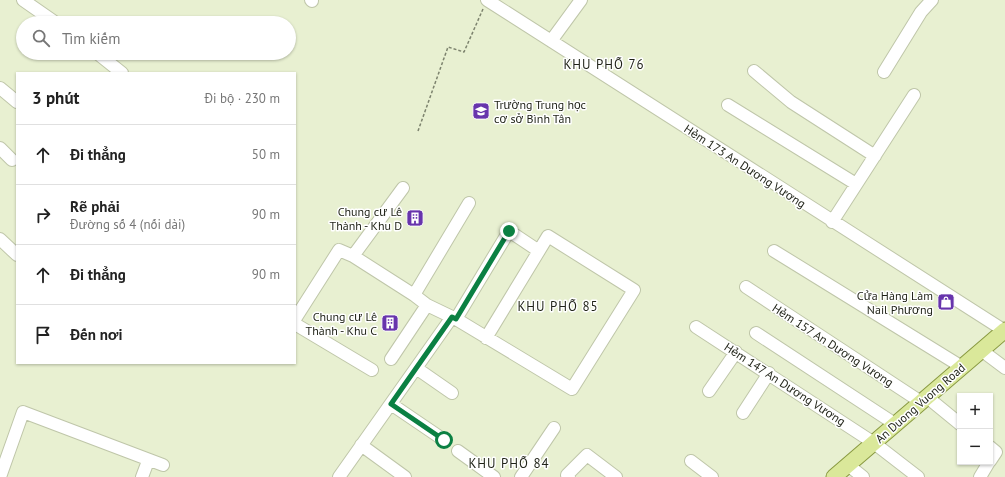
<!DOCTYPE html>
<html lang="vi">
<meta charset="utf-8">
<style>
body{margin:0;font-family:"PT Sans",sans-serif;background:#f2f2f2;color:#222}
.controls{position:absolute;right:12px;bottom:12px;display:grid;overflow:hidden;border-radius:0px;box-shadow:0 1px 3px #0004}
.controls button{width:36px;height:36px;display:grid;place-items:center;padding:0;border:0;border-bottom:1px solid #e0e0e0;background:#fff;color:#222;font:20px sans-serif}
.stop{position:absolute;width:12px;height:12px;margin:-9px;border:3px solid #0b8043;border-radius:50%;background:#fff}
.stop.end{background:#0b8043;border-color:#fff;box-shadow:0 1px 4px #0008}
.list{margin:0;padding:0;list-style:none}
h2{display:flex;justify-content:space-between;align-items:center;height:52px;margin:0;padding:0 16px;font-size:17px}
h2 small{font-size:13px;font-weight:400;color:#767676}
.list li{display:grid;grid-template-columns:26px 1fr auto;gap:12px;align-items:center;box-sizing:border-box;height:60px;padding:0 16px;border-top:1px solid #e0e0e0}
.list b{display:block;font-size:15px;white-space:nowrap}
.list p{margin:0;font-size:13px;white-space:nowrap;color:#767676}
.list em{font-size:13px;font-style:normal;color:#767676}
.icon{flex:none;width:22px;height:22px;fill:none;stroke:currentColor;stroke-width:2;stroke-linecap:round;stroke-linejoin:round}
.map{position:relative;flex:none;width:1005px;height:477px;overflow:hidden}
.search{position:absolute;background:#fff;box-shadow:0 1px 3px #0004;left:16px;top:16px;width:280px;height:44px;display:flex;align-items:center;gap:10px;box-sizing:border-box;padding:0 14px;border-radius:22px;color:#767676;font-size:15px}
.panel{position:absolute;background:#fff;box-shadow:0 1px 3px #0004;left:16px;top:72px;width:280px;height:292px;border-radius:0px}
.map>svg:first-child{display:block}
.lines{fill:none;stroke-linecap:round;stroke-linejoin:round}
.minor-casing{stroke:#bfc6a9;stroke-width:14}
.major-casing{stroke:#899941;stroke-width:17}
.path{stroke:#7d836e;stroke-width:1.5;stroke-dasharray:3 2;stroke-linecap:butt}
.minor{stroke:#fff;stroke-width:12}
.major{stroke:#dae89a;stroke-width:15}
.route{stroke:#0b8043;stroke-width:5}
.labels{text-anchor:middle;dominant-baseline:central;stroke-width:3;stroke-linejoin:round;paint-order:stroke}
.poi-label{font-size:12px;fill:#1f2217;stroke:#fff;text-anchor:end}
.street-label{font-size:12px;fill:#1f2217;stroke:#fff}
.neighbourhood-label{font-size:13px;letter-spacing:1px;fill:#1f2217;stroke:#fff}
</style>
<div class="map">
<svg width="1005" height="477" viewBox="0 0 1005 477">
<rect width="100%" height="100%" fill="#e8f0d1"/>
<g class="lines">
<!-- minor casing -->
<g class="minor-casing">
<path id="minor" d="M23 0 56 23
M311 0 312 1
M487 0 1005 331
M551 41 581 0
M97 53 122 73
M754 71 791 102 875 156
M884 72 921 12 932 0
M0 88 17 102
M728 105 856 184
M0 148 12 160
M403 188 353 256 414 295
M832 222 914 95
M0 239 17 255
M774 251 962 367
M746 287 921 402
M452 317 456 319 509 231 539 251
M295 319 339 250 353 256
M456 319 572 389 634 290 548 236 486 338
M295 324 372 370
M696 327 874 443 918 477
M756 333 895 424
M981 350 1005 368
M391 359 427 305
M416 368 452 393
M709 391 736 352
M927 397 960 424
M391 404 444 440
M743 413 769 373
M361 445 405 477
M990 447 996 452 990 461
M458 451 494 477
M691 461 712 477
M848 465 863 477
M0 477 23 412 163 465
M142 477 148 461
M339 477 452 317 427 305 414 295 469 203
M521 477 554 428
M569 477 567 475 587 455 616 477
M980 477 989 462"/>
</g>
<!-- major casing -->
<g class="major-casing">
<path id="major" d="M834 477 1005 330"/>
</g>
<!-- path -->
<path class="path" d="M418 131 448 47 464 52 483 9"/>
<!-- minor -->
<use href="#minor" class="minor"/>
<!-- major -->
<use href="#major" class="major"/>
</g>
<g class="lines">
<!-- route -->
<path class="route" d="M444 440 391 404 452 317 456 319 509 231"/>
</g>
<!-- icons -->
<defs>
<g id="school-square" transform="scale(0.9)"><rect x="-9" y="-9" width="18" height="18" rx="4" fill="#6734ac" stroke="#fff"/><path d="M0-5L7-2L0 1L-7-2ZM-4 1L0 2.5L4 1V4Q0 6-4 4Z" fill="#fff"/></g>
<g id="building-square" transform="scale(0.9)"><rect x="-9" y="-9" width="18" height="18" rx="4" fill="#6734ac" stroke="#fff"/><path d="M-4-6H4V6H1V3H-1V6H-4ZM-2.5-4.3h1.7v1.8h-1.7ZM.8-4.3h1.7v1.8H.8ZM-2.5-1h1.7V.8h-1.7ZM.8-1h1.7V.8H.8Z" fill="#fff"/></g>
<g id="shop-square" transform="scale(0.9)"><rect x="-9" y="-9" width="18" height="18" rx="4" fill="#6734ac" stroke="#fff"/><path d="M-5-2.5h2.3a2.7 3.5 0 0 1 5.4 0H5L5.5 6h-11ZM-1.5-2.5h3a1.5 2.3 0 0 0-3 0Z" fill="#fff"/></g>
</defs>
<g fill-rule="evenodd">
<use href="#school-square" x="481" y="111"/>
<use href="#building-square" x="415" y="218"/>
<use href="#shop-square" x="946" y="302"/>
<use href="#building-square" x="390" y="323"/>
</g>
<g class="labels">
<!-- poi labels -->
<g class="poi-label">
<text x="494" y="104" text-anchor="start">Trường Trung học<tspan x="494" dy="14">cơ sở Bình Tân</tspan></text>
<text x="402" y="211">Chung cư Lê<tspan x="402" dy="14">Thành - Khu D</tspan></text>
<text x="933" y="295">Cửa Hàng Làm<tspan x="933" dy="14">Nail Phương</tspan></text>
<text x="377" y="316">Chung cư Lê<tspan x="377" dy="14">Thành - Khu C</tspan></text>
</g>
<!-- street labels -->
<g class="street-label">
<text transform="translate(745 166) rotate(33)">Hẻm 173 An Dương Vương</text>
<text transform="translate(833 345) rotate(33)">Hẻm 157 An Dương Vương</text>
<text transform="translate(785 384) rotate(33)">Hẻm 147 An Dương Vương</text>
<text transform="translate(920 403) rotate(-41)">An Duong Vuong Road</text>
</g>
<!-- neighbourhood labels -->
<g class="neighbourhood-label">
<text x="604" y="64">KHU PHỐ 76</text>
<text x="558" y="306">KHU PHỐ 85</text>
<text x="509" y="463">KHU PHỐ 84</text>
</g>
</g>
</svg>
<div class="controls">
<button>+</button>
<button>−</button>
</div>
<div class="stop" style="left:444px;top:440px"></div>
<div class="stop end" style="left:509px;top:231px"></div>
<div class="search"><svg class="icon" aria-label="search" viewBox="0 0 24 24"><circle cx="10" cy="10" r="6"/><path d="M15 15l6 6"/></svg>Tìm kiếm</div>
<section class="panel">
<h2>3 phút<small>Đi bộ · 230 m</small></h2>
<ul class="list">
<li><svg class="icon" aria-label="ahead" viewBox="0 0 24 24"><path d="M12 20V5M6 11l6-6 6 6"/></svg><div><b>Đi thẳng</b></div><em>50 m</em></li>
<li><svg class="icon" aria-label="right" viewBox="0 0 24 24"><path d="M7 20v-9h11M14 6l5 5-5 5"/></svg><div><b>Rẽ phải</b><p>Đường số 4 (nối dài)</p></div><em>90 m</em></li>
<li><svg class="icon" aria-label="ahead" viewBox="0 0 24 24"><path d="M12 20V5M6 11l6-6 6 6"/></svg><div><b>Đi thẳng</b></div><em>90 m</em></li>
<li><svg class="icon" aria-label="arrive" viewBox="0 0 24 24"><path d="M6 21V4h12l-3 4 3 4H6"/></svg><div><b>Đến nơi</b></div></li>
</ul>
</section>
</div>
